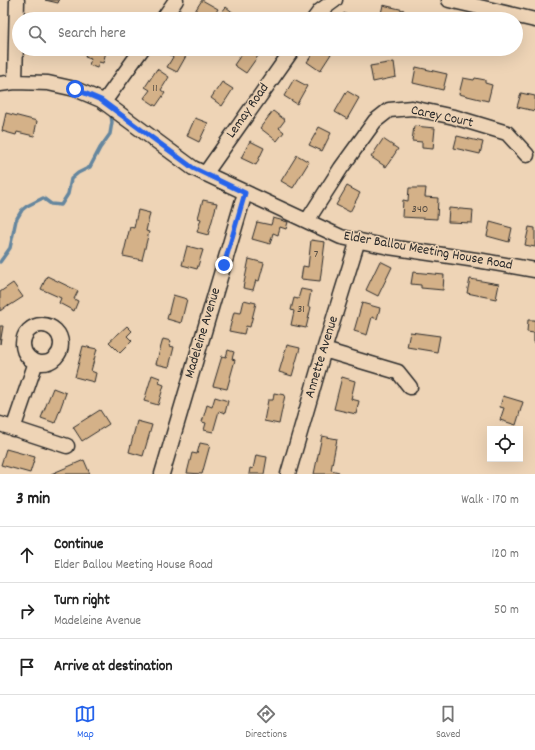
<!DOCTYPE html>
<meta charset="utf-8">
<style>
body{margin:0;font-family:Dekko,sans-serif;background:#f2f2f2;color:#222}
.controls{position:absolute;right:12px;bottom:12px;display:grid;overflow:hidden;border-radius:0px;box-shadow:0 4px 16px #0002}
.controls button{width:36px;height:36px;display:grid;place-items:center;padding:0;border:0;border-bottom:1px solid #e0e0e0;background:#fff;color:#222;font:20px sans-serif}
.stop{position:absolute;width:12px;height:12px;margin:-9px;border:3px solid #2563eb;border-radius:50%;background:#fff}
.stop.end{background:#2563eb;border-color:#fff;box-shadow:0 1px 4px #0008}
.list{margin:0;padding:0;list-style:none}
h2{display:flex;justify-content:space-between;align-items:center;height:52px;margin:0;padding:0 16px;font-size:17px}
h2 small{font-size:13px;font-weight:400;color:#767676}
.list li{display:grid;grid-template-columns:26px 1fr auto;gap:12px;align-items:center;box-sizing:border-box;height:56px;padding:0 16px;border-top:1px solid #e0e0e0}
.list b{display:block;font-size:15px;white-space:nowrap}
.list p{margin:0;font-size:13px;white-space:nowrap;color:#767676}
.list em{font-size:13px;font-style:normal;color:#767676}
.icon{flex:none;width:22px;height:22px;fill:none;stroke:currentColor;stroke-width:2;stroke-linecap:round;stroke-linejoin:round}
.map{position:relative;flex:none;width:535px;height:474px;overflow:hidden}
.search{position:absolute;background:#fff;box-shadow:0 4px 16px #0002;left:12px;right:12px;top:12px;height:44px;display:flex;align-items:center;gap:10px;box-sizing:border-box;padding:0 14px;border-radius:22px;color:#767676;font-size:15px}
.sheet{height:220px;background:#fff}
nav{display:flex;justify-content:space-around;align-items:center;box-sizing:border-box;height:56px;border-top:1px solid #e0e0e0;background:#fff;font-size:11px;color:#767676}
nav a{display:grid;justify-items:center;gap:2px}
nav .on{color:#2563eb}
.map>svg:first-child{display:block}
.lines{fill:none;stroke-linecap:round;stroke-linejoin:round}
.stream{stroke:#65869e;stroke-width:3.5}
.building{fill:#d4b188;stroke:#2b2b2b}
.minor-casing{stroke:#2b2b2b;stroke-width:17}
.minor{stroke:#eed4b6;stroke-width:14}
.route{stroke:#2563eb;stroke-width:5}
.labels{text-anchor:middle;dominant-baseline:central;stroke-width:3;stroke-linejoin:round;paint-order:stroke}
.number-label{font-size:12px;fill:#554c42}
.street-label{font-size:14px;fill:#2b2b2b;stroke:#eed4b6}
</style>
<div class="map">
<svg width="535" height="474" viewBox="0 0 535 474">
<rect width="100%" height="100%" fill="#eed4b6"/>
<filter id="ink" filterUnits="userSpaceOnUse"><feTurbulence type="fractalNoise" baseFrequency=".025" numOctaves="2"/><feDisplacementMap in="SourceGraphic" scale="8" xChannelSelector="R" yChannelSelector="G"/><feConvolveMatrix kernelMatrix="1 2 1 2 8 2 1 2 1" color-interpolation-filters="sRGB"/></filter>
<g filter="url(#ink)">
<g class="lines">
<!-- stream -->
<path class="stream" d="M0 262 10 248 16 220 22 210 27 206 43 198 51 204 61 205 68 194 71 179 78 173 90 167 100 148 110 134 112 122 111 115"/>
</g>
<!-- building -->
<path class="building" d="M45 0H59L58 3Z
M202 0 218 9 212 19H190Z
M383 5 404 10 402 19 380 18Z
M226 7 235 14 231 19H228L221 13Z
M344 13 353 19H339Z
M425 14 445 18V19H424Z
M269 15 275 19H266Z
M46 49H61V54L47 55Z
M77 49H103L102 51 106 52 103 63 99 62 97 68 89 65 91 59 85 57 86 54 77 51Z
M171 49H190L177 72 167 67 173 57 168 54Z
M245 49H248L258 56 246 73 234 65Z
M316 49H324L331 54 320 71 307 62Z
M394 62 396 77 373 82 370 66Z
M416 67 447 74 443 90 413 83Z
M157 69 169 77 161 90 165 93 156 106 144 98 150 90 145 87Z
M463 78 474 80 475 78 485 80V83L492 85 488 101 459 94Z
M294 79 307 86 297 104 284 96Z
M222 82 233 89 222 106 211 98Z
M347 91 359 98 347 119 335 112Z
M521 93 535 96V111L517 107Z
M273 111 285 120 279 128 284 132 277 141 260 128Z
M6 113 37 121 34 136 17 132 16 135 2 131Z
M195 118 208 123 199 142 187 136Z
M414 126 435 128 433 149 422 148V142L412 141Z
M319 127 331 133 322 151 309 145Z
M457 136 483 142 480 154 454 148Z
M383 139 398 149 386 167 371 157Z
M250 141 264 148 256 165 241 158Z
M297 155 309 162 293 188 281 181Z
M347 186 360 193 350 212 336 205Z
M409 188H426L425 197 438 198 437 219 402 217 403 200 408 201Z
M203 200 217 203 208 235 197 232 201 219 198 218Z
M449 208 473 210 472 223 448 222Z
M138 210 150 213 146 231 149 232 142 260 123 256 130 227 134 228Z
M273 218 288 222 286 229 280 227 278 235 273 233 270 244 252 239 257 222 271 225Z
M490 222 512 228 509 242 487 236Z
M529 227 535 228V247L525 245Z
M311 240 325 242 320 281 301 279 303 266 308 267Z
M187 246 203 250 197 269 182 265Z
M249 259 264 263 259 281 256 280 253 290 243 288Z
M380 261 392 267 378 296 366 290Z
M413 272 444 275 443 290 421 288V285L411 284Z
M47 276 78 291 74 299 78 301 74 311 59 303 61 298 41 289Z
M470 279 499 284 496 299 467 293Z
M13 283 23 297 9 306 8 305 0 311V292Z
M301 289 311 291 308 307H311L306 328 291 325 294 311 291 310 294 298 298 299Z
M173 295 187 299 181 323 167 319Z
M244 300 256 303 250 327 246 326 244 334 229 331 234 312 241 313Z
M362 303 380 308 377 319 372 317 367 335 354 331Z
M528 320H535V343L534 342V333L527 332Z
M0 326H3L0 344Z
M127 326 132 331 127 336 132 341 120 353 109 342Z
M410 332 440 336 437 352 407 347Z
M163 339 171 341 169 346 174 347 169 367 156 364Z
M287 345 300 348 292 376 279 372Z
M83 346 97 349 91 371 96 373 94 382 75 377Z
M228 350 234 352 232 359 235 360 227 389 213 386 222 356 226 357Z
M152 375 160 378 159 383 164 385 158 405 144 401Z
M342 377 355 381 351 399 359 401 356 414 334 409Z
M53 388 66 393 55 423 41 418Z
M274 393 285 395 279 424 264 421 268 400H273Z
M503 396 523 402 516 425 500 420 504 408 500 407Z
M215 397 228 401 225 413 219 411 213 432 204 430 206 423 202 422 207 405 212 407Z
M100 410 109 424 82 441 73 427Z
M137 421 152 425 143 456 129 452Z
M322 436 337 439 331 470 339 472 338 474H314Z
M200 443 210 445 202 474 187 473 192 453 197 454Z
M6 449 35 457 30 473 1 465Z
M256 455 267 457 264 474H249L250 468 253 469Z
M84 460 90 474H51Z"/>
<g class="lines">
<!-- minor casing -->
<g class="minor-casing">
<path id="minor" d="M449 0 535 20
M163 19 176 0
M314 19 320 11 335 0
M15 82 17 0
M0 84 15 82 48 83 75 89 101 100 193 168 341 237 389 247 483 261 535 270
M104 102 142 49
M205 174 293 49
M307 221 341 168 375 121 389 110 412 108 454 117 507 133 527 155
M23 344a19 19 0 1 1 38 0a19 19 0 1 1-38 0Z
M324 350 398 372 410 387
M0 424 67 446
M13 429 36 362
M162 474 245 193
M288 474 324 350 358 240"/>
</g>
<!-- minor -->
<use href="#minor" class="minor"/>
</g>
</g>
<g class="lines" filter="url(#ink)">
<!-- route -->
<path class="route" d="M75 89 101 100 193 168 245 193 224 265"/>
</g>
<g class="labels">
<!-- number labels -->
<g class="number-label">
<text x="155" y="88">11</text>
<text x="420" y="209">340</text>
<text x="316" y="254">7</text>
<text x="301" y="309">31</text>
</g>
<!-- street labels -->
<g class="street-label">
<text transform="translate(248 111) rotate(-55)">Lemay Road</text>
<text transform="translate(442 117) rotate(12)">Carey Court</text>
<text transform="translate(428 251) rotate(10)">Elder Ballou Meeting House Road</text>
<text transform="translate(203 333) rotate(-73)">Madeleine Avenue</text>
<text transform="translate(322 357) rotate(-73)">Annette Avenue</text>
</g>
</g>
</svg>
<div class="controls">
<button><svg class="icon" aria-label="locate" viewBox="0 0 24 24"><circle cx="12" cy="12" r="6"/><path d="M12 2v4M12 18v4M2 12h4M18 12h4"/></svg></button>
</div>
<div class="stop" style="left:75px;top:89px"></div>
<div class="stop end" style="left:224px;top:265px"></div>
<div class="search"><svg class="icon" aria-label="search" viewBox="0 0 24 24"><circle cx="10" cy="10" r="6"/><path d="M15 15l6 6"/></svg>Search here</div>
</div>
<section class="sheet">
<h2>3 min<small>Walk · 170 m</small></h2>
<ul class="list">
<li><svg class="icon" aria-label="ahead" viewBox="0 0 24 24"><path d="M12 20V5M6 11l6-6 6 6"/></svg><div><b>Continue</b><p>Elder Ballou Meeting House Road</p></div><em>120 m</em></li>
<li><svg class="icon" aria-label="right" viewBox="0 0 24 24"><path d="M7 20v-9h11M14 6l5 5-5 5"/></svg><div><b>Turn right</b><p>Madeleine Avenue</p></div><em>50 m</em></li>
<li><svg class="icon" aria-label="arrive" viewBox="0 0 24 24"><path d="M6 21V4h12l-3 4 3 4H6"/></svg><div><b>Arrive at destination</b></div></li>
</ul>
</section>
<nav>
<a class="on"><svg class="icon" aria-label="map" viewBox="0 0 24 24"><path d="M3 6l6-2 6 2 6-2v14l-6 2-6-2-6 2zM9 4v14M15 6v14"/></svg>Map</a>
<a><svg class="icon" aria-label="directions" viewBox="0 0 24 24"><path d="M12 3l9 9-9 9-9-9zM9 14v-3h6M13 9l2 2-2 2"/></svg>Directions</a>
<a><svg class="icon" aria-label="saved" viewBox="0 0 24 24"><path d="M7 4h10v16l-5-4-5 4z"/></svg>Saved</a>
</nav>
